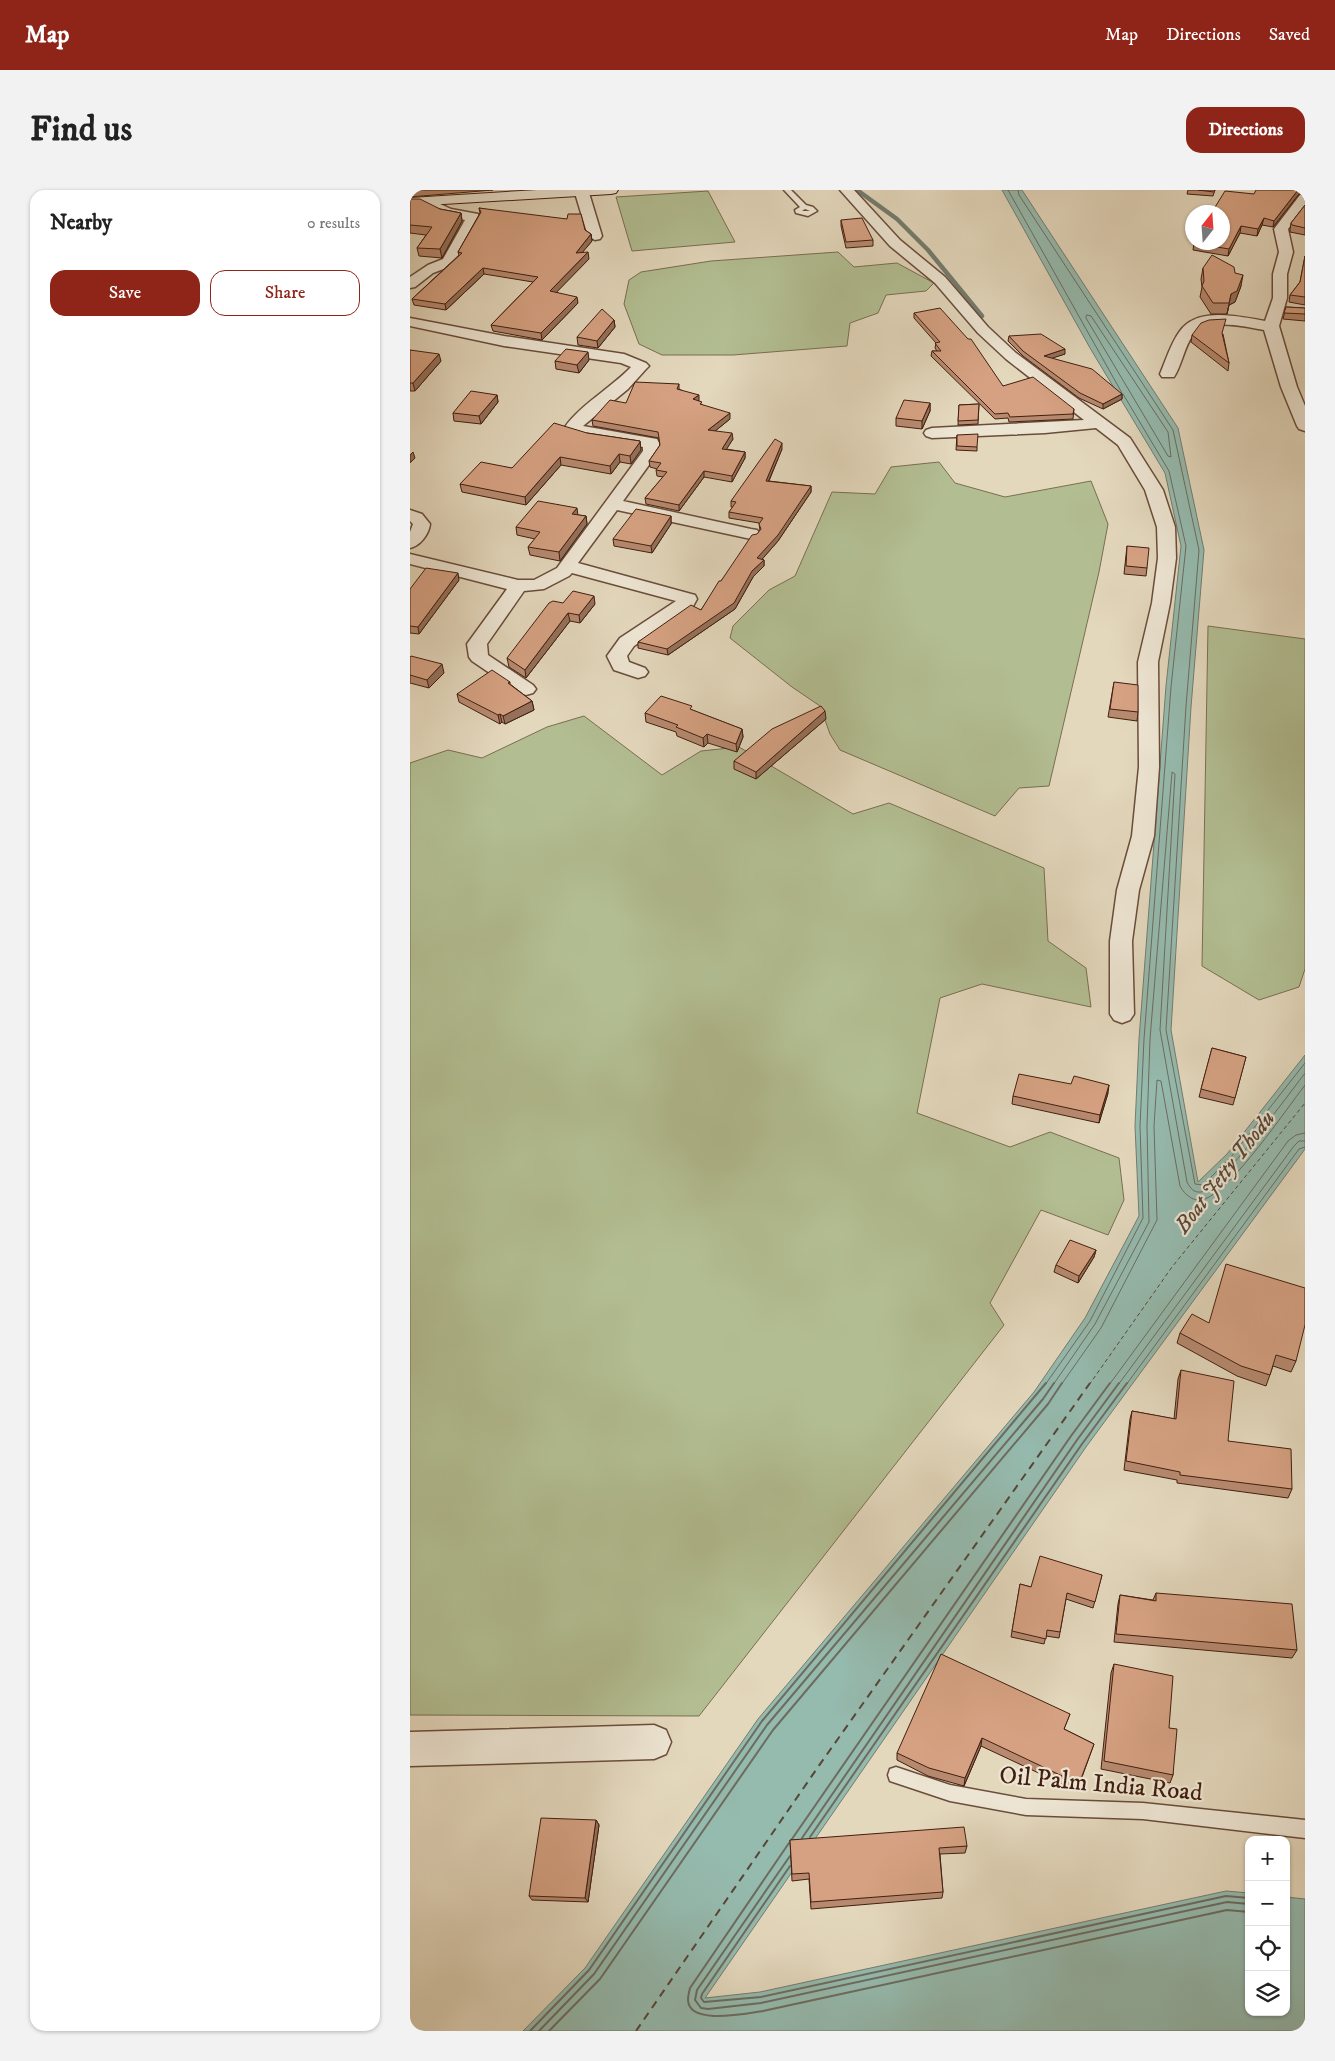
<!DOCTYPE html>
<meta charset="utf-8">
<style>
body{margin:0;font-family:"IM FELL DW Pica",serif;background:#f2f2f2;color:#222}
.controls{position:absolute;right:15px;bottom:15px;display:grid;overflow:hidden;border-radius:10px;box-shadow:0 1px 4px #0004}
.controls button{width:45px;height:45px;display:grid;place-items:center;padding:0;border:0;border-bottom:1px solid #e0e0e0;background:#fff;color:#222;font:25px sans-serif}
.compass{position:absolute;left:775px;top:15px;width:45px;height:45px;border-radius:50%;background:#fff;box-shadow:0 1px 4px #0004;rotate:17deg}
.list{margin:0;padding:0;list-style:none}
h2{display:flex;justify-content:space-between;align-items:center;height:65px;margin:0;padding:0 20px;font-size:21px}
h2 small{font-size:16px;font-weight:400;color:#767676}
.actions{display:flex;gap:10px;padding:15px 20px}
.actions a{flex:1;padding:11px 0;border:1px solid #8f2418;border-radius:15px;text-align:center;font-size:18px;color:#8f2418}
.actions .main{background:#8f2418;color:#fff}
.icon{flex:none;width:28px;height:28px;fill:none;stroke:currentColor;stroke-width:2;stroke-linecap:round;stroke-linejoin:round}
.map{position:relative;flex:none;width:895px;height:1841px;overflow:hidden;border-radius:15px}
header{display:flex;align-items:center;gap:30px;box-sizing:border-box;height:70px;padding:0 25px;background:#8f2418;color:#fff}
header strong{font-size:24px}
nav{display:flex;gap:28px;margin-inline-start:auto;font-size:18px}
.intro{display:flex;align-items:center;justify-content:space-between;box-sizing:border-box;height:120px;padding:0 30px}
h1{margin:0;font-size:35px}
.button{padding:12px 22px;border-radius:15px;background:#8f2418;color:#fff;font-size:18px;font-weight:700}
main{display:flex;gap:30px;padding:0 30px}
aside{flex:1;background:#fff;border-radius:15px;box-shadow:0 1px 4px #0004}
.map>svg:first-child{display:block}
.green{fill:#b2be92;stroke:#7a6e51}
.water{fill:#95baae;stroke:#747c6f}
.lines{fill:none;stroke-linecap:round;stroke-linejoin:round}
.shore-far1{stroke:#6c6c5f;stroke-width:1}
.shore{stroke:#6c6c5f;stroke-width:2}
.stream{stroke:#747c6f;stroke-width:4.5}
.ferry-far1{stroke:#574638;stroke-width:1;stroke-dasharray:4 3;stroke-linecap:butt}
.ferry{stroke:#574638;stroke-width:2;stroke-dasharray:8 6;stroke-linecap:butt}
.service-casing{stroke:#6a4d3b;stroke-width:3}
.minor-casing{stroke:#6a4d3b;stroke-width:3}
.secondary-casing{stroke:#421f10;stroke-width:2}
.service{fill:#ede5d3;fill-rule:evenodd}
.minor{fill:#ede5d3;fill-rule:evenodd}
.secondary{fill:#ede5d3;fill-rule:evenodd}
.wall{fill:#b78a70;stroke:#421f10}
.shaded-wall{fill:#95715b;stroke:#421f10}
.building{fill:#d5a182;stroke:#421f10}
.labels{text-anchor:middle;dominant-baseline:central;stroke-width:4.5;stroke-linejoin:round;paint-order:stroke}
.water-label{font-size:22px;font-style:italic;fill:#574638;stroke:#ede5d3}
.near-street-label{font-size:25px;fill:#421f10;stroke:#ede5d3}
</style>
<header>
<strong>Map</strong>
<nav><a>Map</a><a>Directions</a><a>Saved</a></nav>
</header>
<div class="intro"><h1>Find us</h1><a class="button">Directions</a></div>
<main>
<aside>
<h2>Nearby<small>0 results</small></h2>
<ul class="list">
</ul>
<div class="actions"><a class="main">Save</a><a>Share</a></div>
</aside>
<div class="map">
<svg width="895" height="1841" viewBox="0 0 895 1841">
<rect width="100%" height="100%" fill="#e3d7bc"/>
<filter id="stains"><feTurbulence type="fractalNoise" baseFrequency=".004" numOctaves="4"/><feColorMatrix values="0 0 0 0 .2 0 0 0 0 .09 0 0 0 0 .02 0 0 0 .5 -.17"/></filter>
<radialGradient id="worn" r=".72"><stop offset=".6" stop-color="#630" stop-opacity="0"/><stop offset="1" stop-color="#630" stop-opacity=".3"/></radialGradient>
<!-- green -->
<path class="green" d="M298 1 325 52 222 61 206 7Z
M428 62 444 77 487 73 524 93 516 101 476 105 468 123 440 133 437 156 323 165H252L229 154 214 114 219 90 231 82 301 71Z
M529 272 545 293 595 307 681 291 698 334 689 382 639 596 609 598 585 626 430 560 420 544 410 516 382 497 320 448 323 436 359 400 385 386 422 302 465 304 481 277Z
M798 436 895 449V779L889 797 849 810 792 776Z
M174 526 252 585 291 561 329 557 443 624 479 613 634 678 638 751 676 778 681 817 572 794 530 808 507 923 600 957 640 942 709 968 714 1010 698 1045 631 1020 580 1113 594 1135 289 1526 0 1525V573L38 560 72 568 137 537Z"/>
<!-- water -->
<path class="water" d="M592 0H612L768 238 794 360 781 517 761 840 788 992 817 964 895 865V959L676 1257 295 1808 350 1802 816 1701 839 1703V1822H876V1707L895 1709V1841H113L175 1778 348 1529 624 1202 675 1128 729 1026 725 936 729 849 756 496 771 356 755 283 680 158Z"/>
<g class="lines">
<!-- shore-far1 -->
<path class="shore-far1" d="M598 0 712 203
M608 0 609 5 763 240 789 360 776 516 756 840 785 994 793 995 821 967 895 873
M677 125 681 126 758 242 761 267 758 266 676 128Z
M635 1195 680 1131 733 1028 730 936 734 849 761 497 776 356 759 281 713 204
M643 1195 685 1134 739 1032 737 936 740 849 762 582 765 584 750 840 777 992C780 998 784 1003 791 1002 809 999 880 903 895 883
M651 1195 691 1138 747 1030 744 936 747 890 751 891 770 996C775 1005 784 1013 795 1009 823 998 875 921 895 895
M699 1195 878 951 886 945 895 943
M708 1195 884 956 889 951H895
M716 1195 889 959 895 957"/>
<!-- shore -->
<path class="shore" d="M400 1647 672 1254 717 1193
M392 1648 667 1250 709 1193
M382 1649 661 1246 700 1193
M379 1653 280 1798C279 1802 278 1806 278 1810 279 1836 337 1823 353 1821L817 1720 839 1722
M380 1666 287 1800 285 1810 291 1818 298 1819 351 1813 817 1712 839 1714
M380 1676 292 1804 291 1808 294 1812 351 1807 816 1706 839 1708
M120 1841 179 1780 352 1531 636 1193
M129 1841 184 1784 357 1535 633 1209 644 1193
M139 1841 190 1789 363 1540 638 1214 652 1193"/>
<!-- stream -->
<path class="stream" d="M447 0 487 29 518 60 572 126"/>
<!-- ferry-far1 -->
<path class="ferry-far1" d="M679 1195 762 1077 895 913"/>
<!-- ferry -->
<path class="ferry" d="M226 1841 408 1577 680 1193"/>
<!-- service casing -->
<g class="service-casing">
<path id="service" d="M374 0H381L396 15 403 17 407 21 398 26 386 23 385 20 390 17ZM395 19 400 21H392Z
M486 1577 540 1595 616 1609 733 1613 895 1630V1648L733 1629 616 1625 540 1611 480 1591 478 1585 480 1579Z"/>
</g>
<!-- minor casing -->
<g class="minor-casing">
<path id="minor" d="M167 0H176L179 3 192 46 190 49 185 50 178 46 165 3Z
M430 0H444L490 50 535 87 578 137 606 163 720 248 753 300 765 337 766 368 760 413 748 472 749 577 744 646 729 700 722 751 724 824 720 830 712 833 704 830 700 824V751L707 700 722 646 729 577 728 472 742 413 748 368 747 337 735 300 708 255 686 238 635 243 522 248 516 246 514 243 516 240 522 238 674 230 596 169 568 143 525 93 480 56Z
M895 4V17L878 39 883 62 877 84V108L869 136 887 197 895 216V241L889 239 887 236 871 197 854 140C836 137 796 127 783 145 774 157 772 175 764 187H752L750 184C756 170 761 153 770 141 788 116 830 127 855 131L863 108V84L869 62 864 39 890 5Z
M17 8 41 19 68 24 70 27 44 75 23 83 5 97 0 98V87L18 75 33 69 55 30 32 26 12 15 10 12 12 9Z
M0 128 94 146 214 164 236 173 239 176 236 179 218 199 173 236 241 248 247 249 249 253V261L213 311 341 339 347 340 350 344 347 348 341 349 207 320 168 373 285 405 287 409 282 418 224 456 217 466 219 472 235 478 238 482 235 486 228 488 204 480 197 466 210 448 266 411 162 383 159 386 134 399 114 401 77 454 78 465 123 495 126 499 123 503 116 505 109 503 62 471 59 467 57 454 97 399 0 374V364L108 390H124L147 378 233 261V257C215 254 164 251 155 237 169 216 202 197 221 177L211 173 94 156 0 136Z
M0 320 12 324 20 334C19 344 10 356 0 358V342L3 334 0 331Z
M244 1535 256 1540 261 1552 256 1564 244 1569 0 1576V1542Z"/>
</g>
<!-- secondary casing -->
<g class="secondary-casing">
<path id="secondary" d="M127 0H208L206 3 201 4 0 16V8Z"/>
</g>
<!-- service -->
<use href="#service" class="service"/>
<!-- minor -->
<use href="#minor" class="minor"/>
<!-- secondary -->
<use href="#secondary" class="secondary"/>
</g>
<!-- wall -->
<path class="wall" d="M0 0H83L0 7Z
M778 0H805L803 6 777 4Z
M844 4H889L863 37 852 35 847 46 830 43 818 66 783 60 784 53Z
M0 9 30 19 51 23 52 31 32 68 9 66 7 58 16 45 0 43Z
M895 15V45L880 42V39L881 33Z
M69 18 175 40 181 44 182 51 172 62 179 69 146 102 168 113 132 150 83 141 81 135 123 92 74 84 36 120 4 115 2 109 49 65 48 62 70 23Z
M431 30 463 50V56L436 58 431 36Z
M895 66V115L879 112 880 105 890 92Z
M793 78 825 83 831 96 825 112 819 115 817 124H801L790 107 792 97 791 89Z
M876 117 895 118V131L873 129Z
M504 123 593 196 664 219 663 229 599 232 598 228 585 229 521 166 522 161H527L525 158 526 153 504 128Z
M204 130 205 137 188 158 168 155 167 147Z
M813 144 819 173 818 181 781 152 782 145Z
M599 146 655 164 641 168 712 204V209L693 219 669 208 613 166 598 151Z
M0 160 31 171 5 201H0Z
M179 170 169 183 146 179 145 171Z
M269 194V199L289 210V211L292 215 320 229 305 241 323 249 316 259 335 262V268L322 292 294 287 269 321 236 314 235 308 253 287 247 286 246 280 247 279 240 277 239 271 250 255 249 248 183 236 182 230Z
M87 205 88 212 71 234 44 231 43 223Z
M520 213V221L512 239 486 236V228Z
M569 214 568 234 548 235 549 215Z
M177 243 230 251 231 260 221 274 210 272 201 284 151 275 116 315 52 302 50 294 102 278Z
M547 245 567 257V261L546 260Z
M372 259 359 291 401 296V302L368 351 352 369 354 370V376L343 387 325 419 258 465 228 458V452L291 420 311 391 350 341 349 333 319 328V322L323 317H321V311Z
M168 325 176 326 177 334 150 371 120 365 118 357 125 349 107 345 106 337Z
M261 326V334L242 363 204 356 203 349Z
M717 356 737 378 736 386 714 384Z
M49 390 9 444 0 443V399Z
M153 413 185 414 170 433 160 431 116 488 99 477 97 468Z
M0 467 34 483 19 498 0 493Z
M100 492V494L122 511 124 520 95 534 92 532 90 534 49 512 47 504Z
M704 492 728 522 727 531 698 527Z
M282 520 332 539 333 547 327 562 298 553 294 557 267 546 266 542 236 532 235 523Z
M416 529 346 589 324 579V571Z
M802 858 836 867 823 915 789 907Z
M698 903 689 933 602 914 603 906Z
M686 1060 684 1067 668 1093 644 1082 646 1075Z
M798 1133 886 1171 881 1182 863 1176 856 1196 827 1186 767 1153 770 1143Z
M771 1180 818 1251 882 1299 878 1308 767 1293V1290L714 1280 720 1229 722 1221 764 1229 768 1189Z
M692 1385 683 1418 656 1409 649 1448 636 1446 634 1454 601 1447 610 1394 621 1397Z
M746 1403 887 1460 882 1468 704 1452 708 1414 710 1405 743 1410Z
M704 1474 759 1538 763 1585 760 1593 691 1579 701 1483Z
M660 1524 654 1539 684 1554 667 1601 571 1556 554 1596 518 1586 487 1570V1563Z
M186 1630 189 1635 178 1712 122 1710 119 1706Z
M380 1650 557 1656 555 1663 530 1664 533 1702 532 1708 401 1719 399 1689 382 1691Z"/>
<!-- shaded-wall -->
<path class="shaded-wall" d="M888 0H895V3L889 4 863 37 864 31Z
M51 23 52 31 32 68 30 59Z
M854 28 852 35 847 46 848 39Z
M831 36 830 43 818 66 819 59Z
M181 44 182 51 167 69 166 63Z
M178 62 179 69 141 108 140 101Z
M73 78 74 84 36 120 35 114Z
M833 85 831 96 825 112 819 115 817 124 821 104Z
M167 107 168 113 132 150 131 143Z
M204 130 205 137 188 158 187 151Z
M655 159V164L634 171V166Z
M178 162 179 170 169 183 167 175Z
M29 164 31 171 5 201 3 193Z
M712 204V209L693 219V214Z
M87 205 88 212 71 234 69 226Z
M289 205V210L284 215 283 209Z
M520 213V221L512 239V231Z
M320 223V229L299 246 298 240Z
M322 243 323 249 313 265 312 259Z
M230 252 231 260 221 274 220 266Z
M372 253V259L356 297V291Z
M3 262 5 268 0 273V265Z
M335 262V268L322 292V286Z
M209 264 210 272 201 284 200 276Z
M150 267 151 275 116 315 115 307Z
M294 281V287L269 321V315Z
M401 296V302L368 351 348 374 347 368Z
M167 318 168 326 162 324Z
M176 326 177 334 150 371 149 362Z
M261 326V334L242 363 241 356Z
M354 370V376L343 387 325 419 258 465 257 459Z
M48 383 49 390 9 444 8 437Z
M184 406 185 414 170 433 169 425Z
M158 423 160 431 116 488 115 480Z
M32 474 34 483 19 498 17 490Z
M122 511 124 520 95 534 93 526Z
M415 521 416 529 346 589V582Z
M90 524 92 532 90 534 88 525Z
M332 539 333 547 327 562 326 554Z
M297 544 298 553 294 557 293 548Z
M699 895 698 903 689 933 690 925Z
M686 1060 684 1067 668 1093 669 1086Z
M572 1548 571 1556 554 1596 555 1588Z
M186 1630 189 1635 178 1712 175 1708Z"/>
<!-- building -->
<path class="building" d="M788 0H805L804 2Z
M846 0H888L864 31 854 28 848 39 831 36 819 59 784 53 785 52H812V22H802L815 1 844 4Z
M0 9H10L30 19 51 23 30 59 7 58 22 37 0 35Z
M895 15V38L882 35 881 33Z
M69 18 157 29 158 24H171L175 40 181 44 166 63 178 62 140 101 167 107 131 143 81 135 128 87 73 78 35 114 2 109 52 63 48 62 71 22Z
M452 28 463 50 436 52 431 30Z
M802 65 824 77 825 83 833 85 827 101 821 104 819 113H803L792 96 794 91 793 78Z
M895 66V107L880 105 890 92Z
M876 117 895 118V124L874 123Z
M530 118 558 149H561L593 196 623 187 664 219 663 224 600 227 598 223 585 224 522 161H531L525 153 530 152 504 123Z
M192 119 204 130 187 151 167 147Z
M816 129 812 143 819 173 782 145 791 133 799 130Z
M631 144 655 159 634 166 682 179 712 204 693 214 670 203 613 161 599 146Z
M156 159 178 162 167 175 145 171Z
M0 160 29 164 3 193H0Z
M225 192 269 194 267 199 289 205 283 209 292 212 290 214 320 223 298 240 322 243 312 259 335 262 322 286 294 281 269 315 235 308 257 282 246 280 251 273 239 271 250 255 248 242 182 230 200 210 216 213Z
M61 201 87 205 69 226 43 223Z
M494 210 520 213 512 231 486 228Z
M569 214 568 230 548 231 549 215Z
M144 233 177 243 230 251V252L220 266 209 264 200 276 150 267 115 307 50 294 71 272 102 278Z
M568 244 567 257 547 256V245Z
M365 249 372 253 356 291 401 296 368 345 347 368 354 370 342 381 324 413 257 459 228 452 281 415 291 420 309 391H311L342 345 347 344 351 339 349 334 353 328 319 322 326 312 321 311Z
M128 311 167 318 162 324 176 326 149 362 118 357 130 342 106 337Z
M226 319 261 326 241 356 203 349Z
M717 356 739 358 737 378 716 376Z
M16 378 48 383 8 437 0 436V399Z
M163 401 184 406 169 425 158 423 115 480 97 468 139 413 143 411 153 413Z
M1 466 32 474 17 490 0 485V467Z
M82 480 100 492 98 493 122 511 93 526 90 524 88 525 47 504Z
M704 492 728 495V522L700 519Z
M251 506 282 516 280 519 332 539 326 554 297 544 293 548 266 537 268 535 235 523Z
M411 516 415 521 346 582 324 571 362 539Z
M802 858 836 867 825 908 791 899Z
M609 884 661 894 664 886 699 895 690 925 603 906Z
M660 1050 686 1060 669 1086 646 1075Z
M816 1074 895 1098V1135L886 1171 866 1165 860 1185 831 1176 770 1143 782 1124 799 1133Z
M771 1180 824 1191 818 1251 881 1259 882 1299 770 1285V1282L716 1271 722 1221 766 1229Z
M630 1366 692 1385 685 1412 657 1403 650 1442 637 1440 636 1449 602 1441 610 1394 621 1397Z
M746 1403 882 1414 887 1460 706 1444 710 1405 746 1411Z
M531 1464 660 1524 654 1539 684 1554 669 1594 572 1548 555 1588 519 1578 487 1563Z
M704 1474 763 1486 759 1538 767 1539 763 1585 694 1571Z
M131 1628 186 1630 175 1708 119 1706Z
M554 1637 557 1656 529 1658 533 1702 401 1712 399 1683 382 1684 380 1650Z"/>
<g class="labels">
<!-- water labels -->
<g class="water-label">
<text transform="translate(815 982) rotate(-52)">Boat Jetty Thodu</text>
</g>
<!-- near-street labels -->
<g class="near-street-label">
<text transform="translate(691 1594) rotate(5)">Oil Palm India Road</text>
</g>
</g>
<rect width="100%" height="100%" filter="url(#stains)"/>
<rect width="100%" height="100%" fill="url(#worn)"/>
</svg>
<div class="controls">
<button>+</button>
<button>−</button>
<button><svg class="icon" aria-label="locate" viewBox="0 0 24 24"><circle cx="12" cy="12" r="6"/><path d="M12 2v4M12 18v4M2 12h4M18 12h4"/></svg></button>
<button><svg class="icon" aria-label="layers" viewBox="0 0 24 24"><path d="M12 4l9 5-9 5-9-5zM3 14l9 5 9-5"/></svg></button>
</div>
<svg class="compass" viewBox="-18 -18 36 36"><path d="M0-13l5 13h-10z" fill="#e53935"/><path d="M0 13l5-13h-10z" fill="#767676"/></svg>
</div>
</main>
